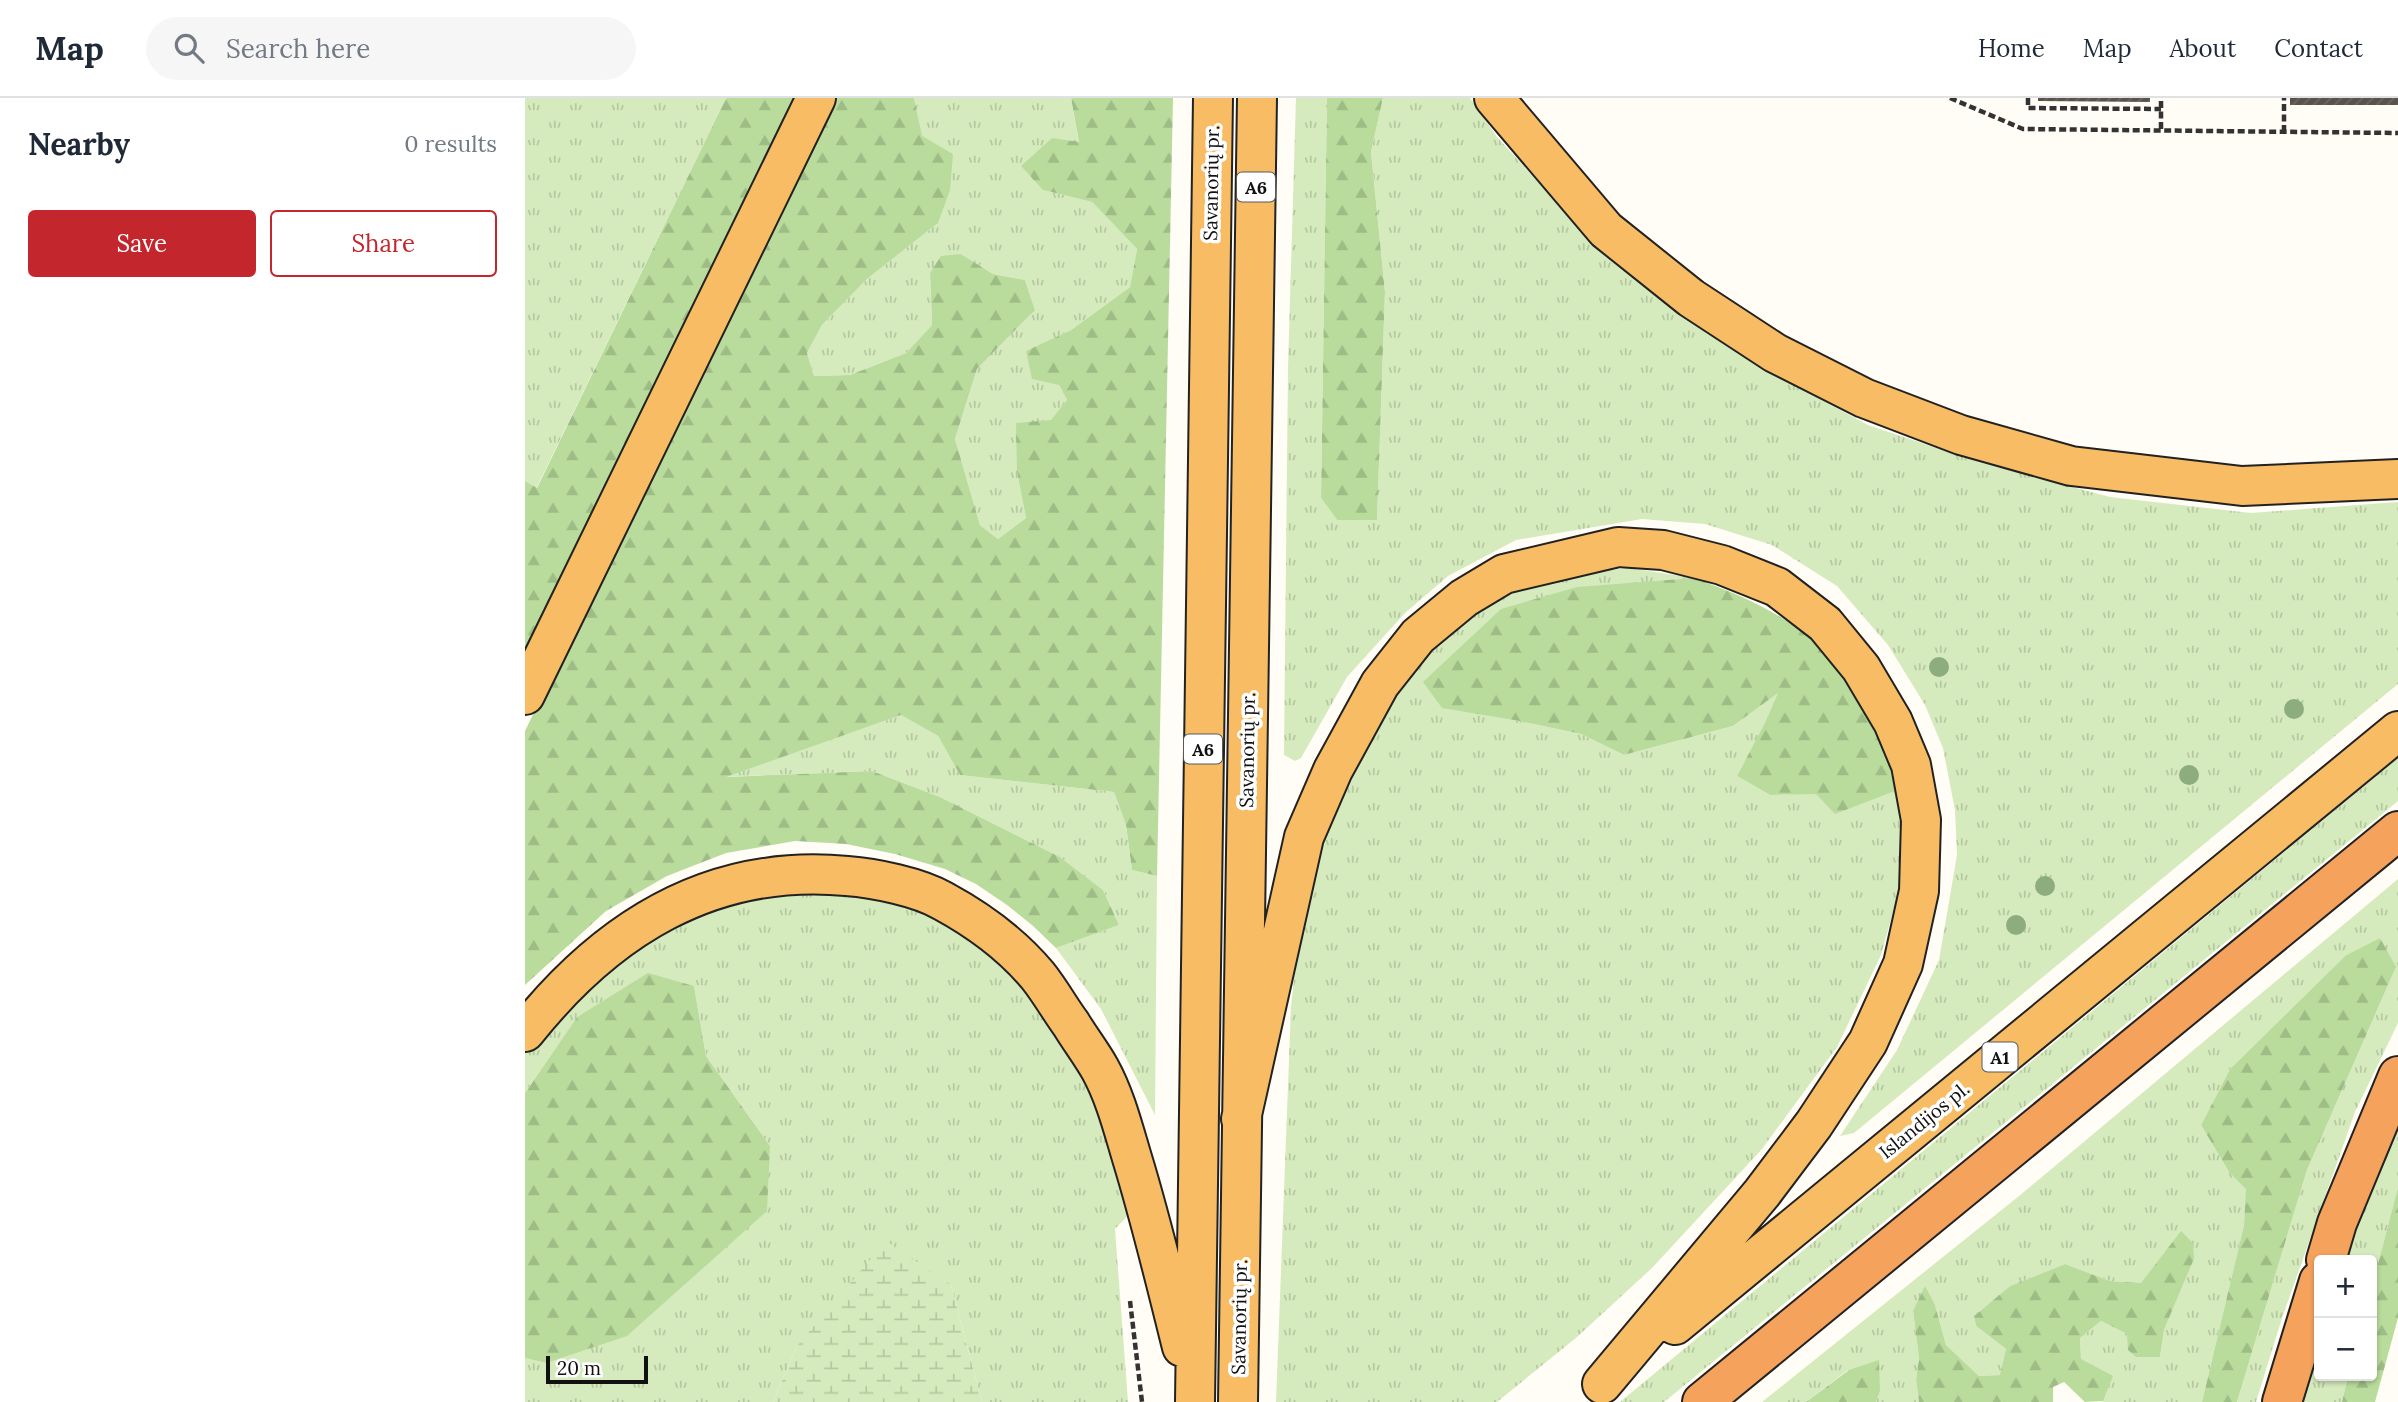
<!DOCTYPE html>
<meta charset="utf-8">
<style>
body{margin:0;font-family:Lora,serif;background:#f6f6f7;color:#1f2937}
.controls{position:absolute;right:21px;bottom:21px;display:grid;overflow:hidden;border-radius:7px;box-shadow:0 2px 5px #0004}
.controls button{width:63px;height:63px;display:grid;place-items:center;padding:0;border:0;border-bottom:2px solid #e0e1e3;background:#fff;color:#1f2937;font:35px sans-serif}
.scale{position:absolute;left:21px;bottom:18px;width:102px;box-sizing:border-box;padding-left:7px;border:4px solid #111;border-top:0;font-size:19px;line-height:24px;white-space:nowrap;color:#111;-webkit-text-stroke:5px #fff;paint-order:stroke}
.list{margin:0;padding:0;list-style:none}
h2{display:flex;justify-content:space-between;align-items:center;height:91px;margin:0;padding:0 28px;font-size:30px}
h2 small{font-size:23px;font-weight:400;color:#747a83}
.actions{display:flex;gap:14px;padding:21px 28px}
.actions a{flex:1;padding:16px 0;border:2px solid #c4262e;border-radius:7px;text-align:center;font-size:24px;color:#c4262e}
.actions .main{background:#c4262e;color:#fff}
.icon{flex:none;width:38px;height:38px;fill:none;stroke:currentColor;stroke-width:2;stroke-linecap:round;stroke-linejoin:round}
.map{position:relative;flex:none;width:1873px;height:1304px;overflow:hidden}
header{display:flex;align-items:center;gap:42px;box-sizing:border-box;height:98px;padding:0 35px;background:#fff;border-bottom:2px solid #e0e1e3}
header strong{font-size:33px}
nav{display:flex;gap:38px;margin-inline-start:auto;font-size:24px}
.search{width:490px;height:63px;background:#f6f6f7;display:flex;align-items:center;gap:18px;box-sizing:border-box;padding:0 24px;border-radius:38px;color:#747a83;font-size:26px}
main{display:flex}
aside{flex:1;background:#fff}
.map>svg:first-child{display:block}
.grass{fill:url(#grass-tufts)}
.forest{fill:url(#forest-firs)}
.wetland{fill:url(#wetland-marsh)}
.building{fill:url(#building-hatch)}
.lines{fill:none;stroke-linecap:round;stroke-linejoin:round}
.trunk-casing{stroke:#222;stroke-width:42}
.motorway-casing{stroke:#222;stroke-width:42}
.path{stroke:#333;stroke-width:4.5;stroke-dasharray:7 3.5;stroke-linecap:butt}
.trunk{stroke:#f7bc64;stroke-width:38}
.motorway{stroke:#f5a25d;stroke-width:38}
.tree{fill:#8dad7f}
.labels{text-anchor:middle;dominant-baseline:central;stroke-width:7;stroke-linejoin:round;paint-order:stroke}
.shield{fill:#fff;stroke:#585858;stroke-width:2}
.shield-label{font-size:18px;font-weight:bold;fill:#111}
.street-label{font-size:19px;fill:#111;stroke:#fff}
</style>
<header>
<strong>Map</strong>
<div class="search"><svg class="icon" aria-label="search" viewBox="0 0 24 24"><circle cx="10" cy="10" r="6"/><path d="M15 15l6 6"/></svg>Search here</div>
<nav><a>Home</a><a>Map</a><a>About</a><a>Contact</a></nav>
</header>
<main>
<aside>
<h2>Nearby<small>0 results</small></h2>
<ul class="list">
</ul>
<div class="actions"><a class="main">Save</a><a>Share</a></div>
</aside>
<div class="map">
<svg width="1873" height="1304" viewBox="0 0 1873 1304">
<defs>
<pattern id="grass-tufts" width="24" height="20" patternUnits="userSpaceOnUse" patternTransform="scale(1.75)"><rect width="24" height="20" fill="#d5ebbd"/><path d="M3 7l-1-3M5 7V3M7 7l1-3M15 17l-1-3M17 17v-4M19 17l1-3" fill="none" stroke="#b6c8a1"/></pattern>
<pattern id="forest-firs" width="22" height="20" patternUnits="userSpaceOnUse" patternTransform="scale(1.75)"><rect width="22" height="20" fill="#b9dc9c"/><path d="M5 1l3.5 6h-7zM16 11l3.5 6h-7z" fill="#9ebc85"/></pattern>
<pattern id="wetland-marsh" width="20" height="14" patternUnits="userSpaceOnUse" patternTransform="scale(1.75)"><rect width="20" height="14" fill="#d5ebbd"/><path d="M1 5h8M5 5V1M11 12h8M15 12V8" fill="none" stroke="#b6c8a1"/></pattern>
<pattern id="building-hatch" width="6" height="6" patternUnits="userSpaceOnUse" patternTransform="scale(1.75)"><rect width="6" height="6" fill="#5a524d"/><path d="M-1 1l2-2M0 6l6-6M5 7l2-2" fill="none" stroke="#6d6662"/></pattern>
</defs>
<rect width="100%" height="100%" fill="#fffdf5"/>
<!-- grass -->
<path class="grass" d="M0 0H201L11 391 0 383Z
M389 0H546L554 45 518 92 567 104 612 151 605 189 546 232 502 253 534 287 542 302 492 374 501 420 473 441 455 427 430 341 452 271 510 212 500 182 468 176 436 156 405 175 407 227 381 255 325 277 289 278 282 255 297 227 342 181 413 125Z
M771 0H802L796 400 812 422 852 421 860 194 846 54 858 0H945L972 39 1043 117 1138 200 1237 270 1343 327 1453 364 1585 399 1726 415 1873 404V586L1329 1035 1315 1038 1372 952 1414 862 1432 757 1430 712 1418 650 1400 607 1363 547 1312 488 1247 447 1180 426 1117 421 991 442 923 478 880 515 822 579 776 660 770 663 759 657 763 269Z
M1104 470 1169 480 1131 484 989 622 1056 636 1099 657 1208 628 1254 594 1242 623 1212 678 1245 697 1375 691 1384 756 1356 857 1312 949 1237 1051 1127 1170 1052 1239 972 1304H751L766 909 777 807 796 733 862 606 904 555 957 511 1021 479Z
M376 617 413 638 435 677 589 694 601 727 607 772 632 778 630 1017 576 911 531 850 594 827 578 792 535 759 415 699 347 673 198 679Z
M1873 660V703L1139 1304H1095Z
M1873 781V925L1830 1014 1757 1220 1731 1304H1712L1782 1072 1871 869 1820 858 1705 971 1676 1027 1704 1074 1722 1091 1719 1127 1677 1304H1576L1578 1303 1556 1261 1555 1240 1576 1223 1602 1236 1635 1259 1639 1232 1669 1161 1616 1185 1585 1183 1540 1166 1485 1188 1449 1218 1451 1228 1481 1251 1476 1277 1454 1278 1421 1247 1410 1207 1388 1213 1394 1260 1391 1282 1394 1304H1351L1355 1293 1323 1272 1281 1304H1237L1494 1098Z
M286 785 420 817 485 865 571 988 606 1114 590 1131 603 1304H457L426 1187 272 1248 248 1304H0V1260L21 1265 245 1048 181 958 169 888 124 876 52 919 0 995V953L24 922 146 820Z
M1873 1028V1089L1847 1189V1162H1820L1827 1141Z
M1794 1248V1278H1823L1817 1304H1777Z"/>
<!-- forest -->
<path class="forest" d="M201 0H269L0 556V383L12 390Z
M308 0H389L397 38 428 56 425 92 413 125 342 181 297 227 282 255 289 278 325 277 381 255 407 227 405 175 416 158 436 156 468 176 500 182 510 212 452 271 430 341 455 427 473 441 501 420 492 374 491 325 526 322 542 302 534 287 507 281 501 253 546 232 605 189 612 151 567 104 518 92 496 68 527 40 554 44 546 0H648L632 778 607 772 601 727 589 694 435 677 413 638 376 617 201 679 347 673 415 699 535 759 578 792 594 827 531 850 507 827 482 807 451 786 420 771 370 756 321 746 270 743 201 755 142 778 81 813 0 887V633Z
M802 0H858L846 54 860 194 852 422H812L796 400Z
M1169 480C1250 509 1302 538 1347 615 1360 638 1366 666 1375 691L1310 716 1291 696 1245 697 1212 678 1241 623 1253 595 1208 628 1099 657 1056 636 989 622 917 610 898 584 976 511 1052 489Z
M1855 840 1871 869 1782 1072 1712 1304H1677L1719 1127 1721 1091 1704 1074 1676 1027 1705 971 1820 858Z
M123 875 169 888 181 958 245 1048 242 1113 102 1238 21 1265 0 1260V995L52 919Z
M1873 1089V1220L1850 1304H1817L1823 1278H1847V1189Z
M1656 1133 1668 1145 1669 1161 1639 1232 1635 1259H1611L1603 1252 1602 1236 1576 1223 1555 1240 1556 1261 1588 1278 1578 1303 1560 1304 1539 1284 1528 1289V1304H1394L1391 1282 1394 1260 1388 1213 1400 1188 1410 1207 1421 1247 1454 1278 1475 1277 1481 1251 1451 1228 1449 1218 1485 1188 1540 1166 1585 1183 1616 1185Z
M1354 1262 1355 1293 1351 1304H1281L1324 1272Z"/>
<!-- wetland -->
<path class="wetland" d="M361 1143 426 1187 457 1304H248L272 1248Z"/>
<!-- building -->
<path class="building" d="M1513 0H1625V4L1513 3Z
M1765 0H1873V7H1765Z"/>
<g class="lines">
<!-- trunk casing -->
<g class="trunk-casing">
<path id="trunk" d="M969 0 1081 132 1166 200 1250 255 1339 300 1436 337 1546 368 1717 388 1873 381
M0 597 291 0
M0 934C82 831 186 765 322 778 349 780 394 789 418 803 453 822 488 848 513 878 525 893 535 911 546 926 555 941 566 955 575 971 590 998 598 1030 607 1060 626 1122 641 1185 657 1249
M716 1021 779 739 808 672 855 586 893 538 939 500 979 476 1093 449 1138 452 1197 467 1252 489 1300 526 1336 570 1368 624 1386 667 1396 722 1394 793 1378 866 1343 944 1289 1026 1237 1095 1077 1286
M1150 1227 1873 633
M670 1304 688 0
M713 1304 732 0"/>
</g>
<!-- motorway casing -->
<g class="motorway-casing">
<path id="motorway" d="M1801 1162 1812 1125 1873 978
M1177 1304 1873 733
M1757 1304 1794 1183"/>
</g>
<!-- path -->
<path class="path" d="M1425 0 1498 31 1873 35
M1503 0V10L1636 11
M1636 31V0
M1759 34V0
M605 1203 617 1304"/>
<!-- trunk -->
<use href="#trunk" class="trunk"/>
<!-- motorway -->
<use href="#motorway" class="motorway"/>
</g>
<!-- trees -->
<g class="tree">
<circle cx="1414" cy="569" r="10"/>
<circle cx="1769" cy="611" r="10"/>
<circle cx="1664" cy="677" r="10"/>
<circle cx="1520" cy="788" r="10"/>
<circle cx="1491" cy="827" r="10"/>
</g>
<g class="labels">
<!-- shield labels -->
<g class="shield">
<rect x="712" y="74.5" width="38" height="29" rx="5"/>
<rect x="659" y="636.5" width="38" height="29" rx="5"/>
<rect x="1457.5" y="944.5" width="35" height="29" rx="5"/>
</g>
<g class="shield-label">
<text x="731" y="89">A6</text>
<text x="678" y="651">A6</text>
<text x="1475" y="959">A1</text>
</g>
<!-- street labels -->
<g class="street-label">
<text transform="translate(686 85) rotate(-89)">Savanorių pr.</text>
<text transform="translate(722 652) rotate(-89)">Savanorių pr.</text>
<text transform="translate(1399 1022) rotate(-39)">Islandijos pl.</text>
<text transform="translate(714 1219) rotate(-89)">Savanorių pr.</text>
</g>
</g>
</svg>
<div class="controls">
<button>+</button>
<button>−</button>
</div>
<div class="scale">20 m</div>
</div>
</main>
